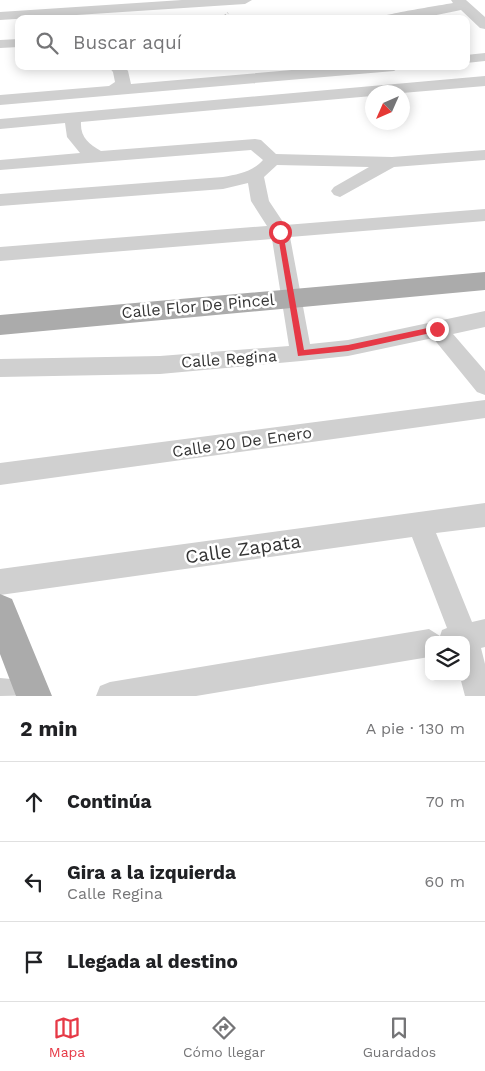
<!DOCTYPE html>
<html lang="es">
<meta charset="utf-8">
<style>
body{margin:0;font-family:"Work Sans",sans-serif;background:#f2f2f2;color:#202124}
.controls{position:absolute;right:15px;bottom:15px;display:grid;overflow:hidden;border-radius:10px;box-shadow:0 2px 12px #0003}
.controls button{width:45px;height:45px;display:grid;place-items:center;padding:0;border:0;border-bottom:1px solid #e0e0e0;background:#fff;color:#202124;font:25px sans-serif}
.compass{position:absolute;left:365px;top:85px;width:45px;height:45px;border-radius:50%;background:#fff;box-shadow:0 2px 12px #0003;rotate:225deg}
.stop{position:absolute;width:15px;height:15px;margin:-11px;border:4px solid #e63946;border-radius:50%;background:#fff}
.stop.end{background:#e63946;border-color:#fff;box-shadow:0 1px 5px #0008}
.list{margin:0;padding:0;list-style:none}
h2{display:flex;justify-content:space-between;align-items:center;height:65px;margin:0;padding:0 20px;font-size:21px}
h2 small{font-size:16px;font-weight:400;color:#757577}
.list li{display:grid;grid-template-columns:32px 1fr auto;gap:15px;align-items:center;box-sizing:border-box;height:80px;padding:0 20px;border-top:1px solid #e0e0e0}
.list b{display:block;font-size:19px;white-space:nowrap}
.list p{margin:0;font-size:16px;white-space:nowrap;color:#757577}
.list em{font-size:16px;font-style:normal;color:#757577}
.icon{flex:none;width:28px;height:28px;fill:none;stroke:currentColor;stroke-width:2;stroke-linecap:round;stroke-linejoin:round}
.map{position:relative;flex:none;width:485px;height:696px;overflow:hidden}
.search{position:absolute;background:#fff;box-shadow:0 2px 12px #0003;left:15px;right:15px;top:15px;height:55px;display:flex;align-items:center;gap:12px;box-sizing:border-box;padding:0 18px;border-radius:10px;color:#757577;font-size:19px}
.sheet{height:305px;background:#fff}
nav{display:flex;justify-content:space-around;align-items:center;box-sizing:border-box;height:70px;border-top:1px solid #e0e0e0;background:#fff;font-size:14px;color:#757577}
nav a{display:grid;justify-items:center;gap:2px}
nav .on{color:#e63946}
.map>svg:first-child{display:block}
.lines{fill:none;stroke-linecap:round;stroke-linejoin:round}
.path{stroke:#cdcdcd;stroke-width:2.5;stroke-dasharray:2 2;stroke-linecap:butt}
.minor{fill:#d0d0d0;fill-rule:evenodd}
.major{fill:#ababab;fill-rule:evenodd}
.route{fill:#e63946}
.labels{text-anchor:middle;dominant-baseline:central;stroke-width:5;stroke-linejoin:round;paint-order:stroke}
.street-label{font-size:16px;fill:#333;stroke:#fff}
.near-street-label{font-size:19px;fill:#333;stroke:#fff}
</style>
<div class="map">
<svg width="485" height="696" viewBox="0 0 485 696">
<rect width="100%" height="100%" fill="#fff"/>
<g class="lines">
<!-- path -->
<path class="path" d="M222 19 228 13"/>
<!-- minor -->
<path class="minor" d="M182 0H252L245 4 0 20V12Z
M451 0H466L485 17V29L480 28 461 10 417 19H375C378 15 442 5 453 3Z
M19 39V47L0 48V40Z
M485 53V61L466 63V55Z
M108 66H124L128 71 131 84 338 66H401L394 71 0 105V95L109 86 115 82 113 72Z
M485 76V86L402 93 372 92V96L81 122C80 137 89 144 101 151L255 139 261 140 276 154 392 157 485 150V160L394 167 340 197 334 195 331 191 334 187 369 167 277 165 264 177 269 201 285 225 485 209V221L290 237 310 344 348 340 485 311V327L453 334 485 371V395L477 392 433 338 348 356 301 361 160 374 0 377V359L160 356 289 346 272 239 0 261V247L267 226 251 201 248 183 223 189 0 206V194L223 177C238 174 252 172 263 160L251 150 0 170V160L80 153 67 137 65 123 0 129V119Z
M485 400V418L0 485V463Z
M485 503V527L436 533 472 622 485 619V647L481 648 485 664V696H465L460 677H466V640H429V657L196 696H96L100 686 110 682 429 629 440 636 442 630 447 628 412 537 0 595V569Z
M0 678 33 681 43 685 47 695 0 696Z"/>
<!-- major -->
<path class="major" d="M485 272V290L0 335V315Z
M0 594 12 599 52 696H16L0 654Z"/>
</g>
<!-- route -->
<path class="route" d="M277 230 283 232 304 350 348 345 437 326 441 329 440 331 348 351 298 356Z"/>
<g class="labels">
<!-- street labels -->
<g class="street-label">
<text transform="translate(198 306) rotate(-5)">Calle Flor De Pincel</text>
<text transform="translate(229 359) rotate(-4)">Calle Regina</text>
<text transform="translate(242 442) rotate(-8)">Calle 20 De Enero</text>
</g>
<!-- near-street labels -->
<g class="near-street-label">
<text transform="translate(243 549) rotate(-8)">Calle Zapata</text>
</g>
</g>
</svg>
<div class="controls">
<button><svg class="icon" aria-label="layers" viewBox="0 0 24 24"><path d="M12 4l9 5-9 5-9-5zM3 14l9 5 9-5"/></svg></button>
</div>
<svg class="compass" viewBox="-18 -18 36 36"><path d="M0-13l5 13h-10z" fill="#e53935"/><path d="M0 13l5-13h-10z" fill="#757577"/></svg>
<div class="stop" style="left:280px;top:232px"></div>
<div class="stop end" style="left:437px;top:329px"></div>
<div class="search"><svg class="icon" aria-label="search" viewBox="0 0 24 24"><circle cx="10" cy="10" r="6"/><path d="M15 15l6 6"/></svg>Buscar aquí</div>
</div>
<section class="sheet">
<h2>2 min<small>A pie · 130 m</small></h2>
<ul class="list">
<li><svg class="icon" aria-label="ahead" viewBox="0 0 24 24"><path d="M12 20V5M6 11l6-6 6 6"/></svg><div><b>Continúa</b></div><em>70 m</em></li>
<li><svg class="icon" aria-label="left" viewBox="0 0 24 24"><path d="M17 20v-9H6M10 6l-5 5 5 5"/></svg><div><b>Gira a la izquierda</b><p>Calle Regina</p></div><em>60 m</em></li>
<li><svg class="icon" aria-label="arrive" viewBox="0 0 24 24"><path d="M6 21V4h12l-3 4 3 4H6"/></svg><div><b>Llegada al destino</b></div></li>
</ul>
</section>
<nav>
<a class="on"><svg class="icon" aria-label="map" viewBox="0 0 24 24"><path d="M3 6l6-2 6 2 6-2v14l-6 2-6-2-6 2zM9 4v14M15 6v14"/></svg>Mapa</a>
<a><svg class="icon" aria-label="directions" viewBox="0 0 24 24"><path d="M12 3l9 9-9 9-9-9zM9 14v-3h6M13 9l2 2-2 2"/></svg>Cómo llegar</a>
<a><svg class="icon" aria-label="saved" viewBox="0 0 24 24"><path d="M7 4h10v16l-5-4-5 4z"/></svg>Guardados</a>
</nav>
